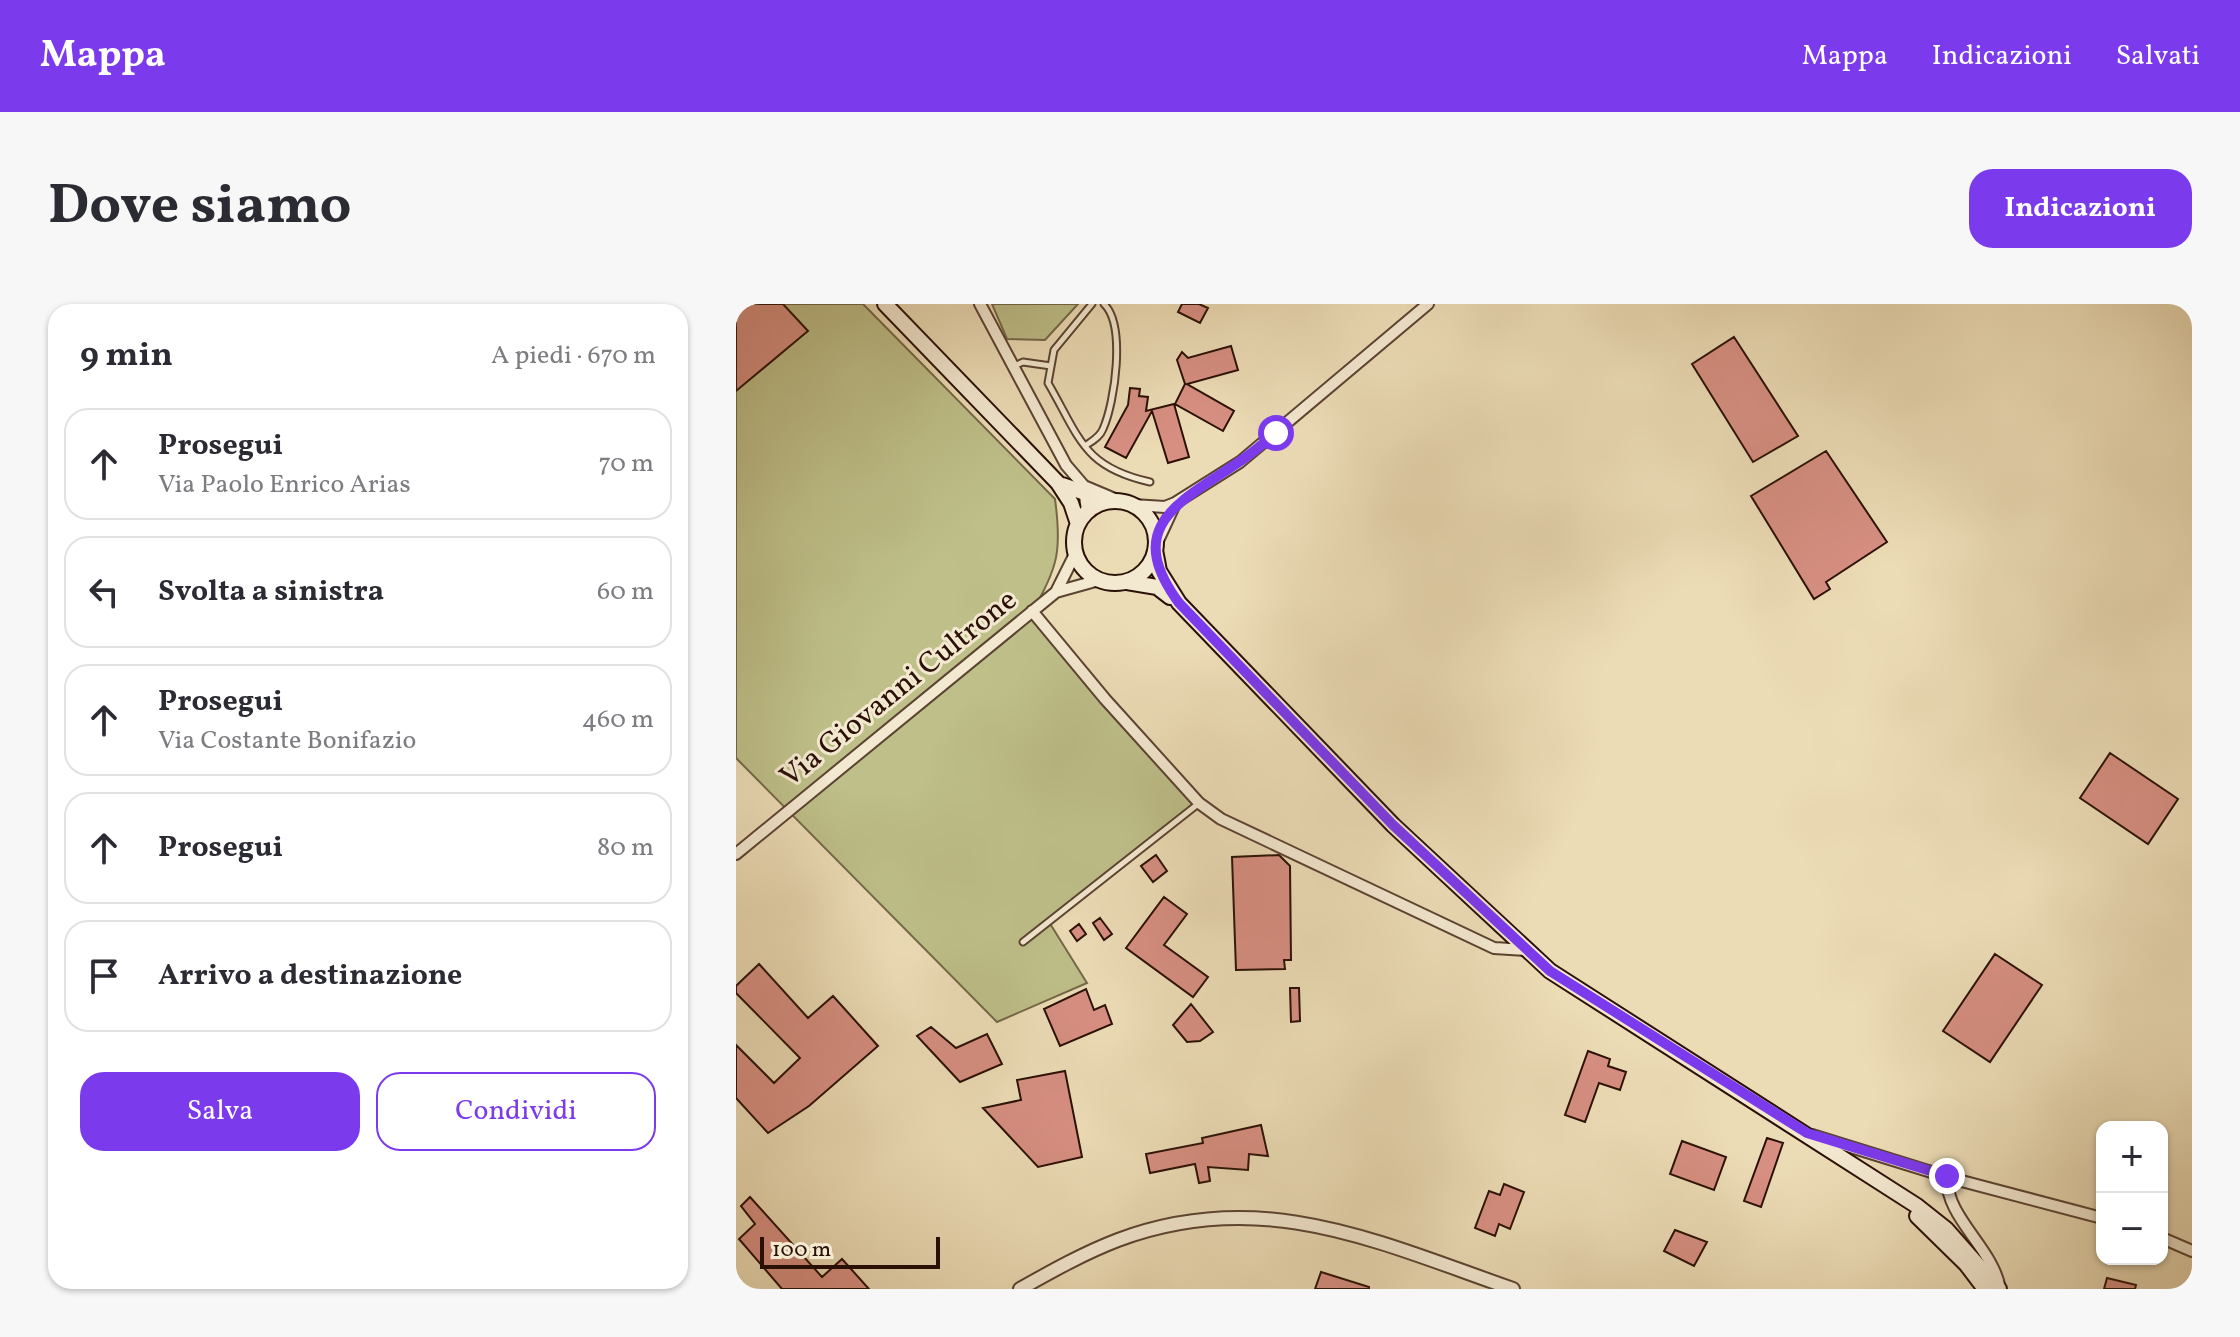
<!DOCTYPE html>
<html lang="it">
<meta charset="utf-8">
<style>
body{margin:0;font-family:Vollkorn,serif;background:#f7f7f7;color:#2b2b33}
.controls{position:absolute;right:24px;bottom:24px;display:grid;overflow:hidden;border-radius:16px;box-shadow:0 2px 6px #0004}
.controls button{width:72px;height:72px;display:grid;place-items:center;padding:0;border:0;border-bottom:2px solid #e1e1e2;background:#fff;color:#2b2b33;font:40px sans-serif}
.scale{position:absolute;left:24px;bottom:20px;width:180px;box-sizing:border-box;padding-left:8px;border:4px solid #2b1006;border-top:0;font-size:22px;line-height:28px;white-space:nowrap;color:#2b1006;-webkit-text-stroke:6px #f3e8d0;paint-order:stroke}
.stop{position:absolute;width:24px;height:24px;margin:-18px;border:6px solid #7c3aed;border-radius:50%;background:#fff}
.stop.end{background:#7c3aed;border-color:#fff;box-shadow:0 2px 8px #0008}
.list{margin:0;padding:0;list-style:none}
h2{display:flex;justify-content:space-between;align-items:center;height:104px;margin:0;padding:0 32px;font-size:34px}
h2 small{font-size:26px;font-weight:400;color:#7c7c81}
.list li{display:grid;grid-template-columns:52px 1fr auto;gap:24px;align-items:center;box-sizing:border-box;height:112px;margin:0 16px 16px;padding:0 16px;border:2px solid #e1e1e2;border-radius:24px}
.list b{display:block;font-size:30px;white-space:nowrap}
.list p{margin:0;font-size:26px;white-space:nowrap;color:#7c7c81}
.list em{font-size:26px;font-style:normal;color:#7c7c81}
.actions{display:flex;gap:16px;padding:24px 32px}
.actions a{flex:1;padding:18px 0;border:2px solid #7c3aed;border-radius:24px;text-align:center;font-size:28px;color:#7c3aed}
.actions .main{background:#7c3aed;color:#fff}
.icon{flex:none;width:44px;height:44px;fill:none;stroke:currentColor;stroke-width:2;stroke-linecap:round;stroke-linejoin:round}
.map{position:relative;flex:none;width:1456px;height:985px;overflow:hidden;border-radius:24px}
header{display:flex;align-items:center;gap:48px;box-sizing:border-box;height:112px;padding:0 40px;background:#7c3aed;color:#fff}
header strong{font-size:38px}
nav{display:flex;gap:44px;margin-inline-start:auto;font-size:28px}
.intro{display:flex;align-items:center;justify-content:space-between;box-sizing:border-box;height:192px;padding:0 48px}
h1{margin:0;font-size:56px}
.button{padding:20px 36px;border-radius:24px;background:#7c3aed;color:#fff;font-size:28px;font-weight:700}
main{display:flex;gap:48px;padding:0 48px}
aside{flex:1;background:#fff;border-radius:24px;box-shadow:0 2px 6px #0004}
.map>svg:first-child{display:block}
.green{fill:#bebf89;stroke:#746848;stroke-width:2}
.building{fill:#d78f82;stroke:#2b1006;stroke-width:2}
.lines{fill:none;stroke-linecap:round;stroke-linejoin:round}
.service-casing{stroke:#5b4332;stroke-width:9}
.minor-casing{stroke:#5b4332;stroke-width:14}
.tertiary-casing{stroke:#5b4332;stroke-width:16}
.secondary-casing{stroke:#2b1006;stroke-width:18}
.service{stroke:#f3e8d0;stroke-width:5}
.minor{stroke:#f3e8d0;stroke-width:10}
.tertiary{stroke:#f3e8d0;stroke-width:12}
.secondary{stroke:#f3e8d0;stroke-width:14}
.route{stroke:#7c3aed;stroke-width:10}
.labels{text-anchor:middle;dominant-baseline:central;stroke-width:6;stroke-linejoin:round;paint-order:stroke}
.street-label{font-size:30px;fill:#2b1006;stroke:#f3e8d0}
</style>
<header>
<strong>Mappa</strong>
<nav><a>Mappa</a><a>Indicazioni</a><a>Salvati</a></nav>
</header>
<div class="intro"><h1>Dove siamo</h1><a class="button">Indicazioni</a></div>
<main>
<aside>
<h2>9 min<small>A piedi · 670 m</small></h2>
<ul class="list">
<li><svg class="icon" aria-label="ahead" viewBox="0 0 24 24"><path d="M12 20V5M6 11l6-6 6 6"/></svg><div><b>Prosegui</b><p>Via Paolo Enrico Arias</p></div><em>70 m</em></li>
<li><svg class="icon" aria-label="left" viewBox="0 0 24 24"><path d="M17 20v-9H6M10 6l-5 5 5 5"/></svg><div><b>Svolta a sinistra</b></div><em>60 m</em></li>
<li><svg class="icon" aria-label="ahead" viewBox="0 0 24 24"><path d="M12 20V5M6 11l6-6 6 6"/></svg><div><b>Prosegui</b><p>Via Costante Bonifazio</p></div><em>460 m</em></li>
<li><svg class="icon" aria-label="ahead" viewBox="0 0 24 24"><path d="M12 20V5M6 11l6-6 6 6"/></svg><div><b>Prosegui</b></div><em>80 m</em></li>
<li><svg class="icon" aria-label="arrive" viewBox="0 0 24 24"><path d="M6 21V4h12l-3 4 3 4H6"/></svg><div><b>Arrivo a destinazione</b></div></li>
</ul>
<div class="actions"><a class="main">Salva</a><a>Condividi</a></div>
</aside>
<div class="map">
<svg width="1456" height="985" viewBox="0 0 1456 985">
<rect width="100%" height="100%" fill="#ecdcb6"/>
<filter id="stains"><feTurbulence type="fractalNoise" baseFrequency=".0025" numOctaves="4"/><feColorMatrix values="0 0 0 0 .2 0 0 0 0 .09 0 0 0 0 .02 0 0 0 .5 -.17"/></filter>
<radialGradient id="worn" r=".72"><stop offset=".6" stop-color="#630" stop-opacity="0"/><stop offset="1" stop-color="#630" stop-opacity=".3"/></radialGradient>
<!-- green -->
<path class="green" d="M0 0H127L319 195C326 246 322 264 296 308L463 499 313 618 351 679 261 718 0 454Z
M256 0H342L309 36 271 35Z"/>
<!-- building -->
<path class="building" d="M0 0H47L72 27 0 87Z
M446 0H463L472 4 464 19 442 8Z
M998 33 1062 132 1017 158 956 60Z
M495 42 502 66 451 80 498 107 487 127 439 100 449 80 441 56 446 48 452 54Z
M394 84 404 85 403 92 412 93 410 107 438 100 453 153 432 159 416 107 390 154 369 143 392 101Z
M1090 147 1151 238 1090 278 1094 285 1078 295 1015 192Z
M1374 449 1442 495 1412 540 1344 494Z
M420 551 431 567 417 578 405 562Z
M543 551 554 562 555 656H548L549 665 500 666 496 553Z
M428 593 451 610 428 641 472 673 457 693 390 644Z
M364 614 376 630 368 636 357 619Z
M343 620 350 630 341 637 334 627Z
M1259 650 1306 681 1254 758 1207 727Z
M23 660 72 714 97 692 142 742 73 802 32 829 0 794V741L38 779 64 754 0 689V682Z
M554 684H563L564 717 555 718Z
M350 685 358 706 369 701 376 720 324 742 308 705Z
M455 700 477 728 464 737 451 738 437 721Z
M195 723 220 744 251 730 266 760 224 778 181 732Z
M852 747 874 755 872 762 890 768 884 786 863 779 849 818 829 811Z
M329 767 346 853 302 863 247 804 285 796 281 776Z
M525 821 532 852 513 850 512 866 472 863 474 877 463 879 459 860 414 869 410 850 467 839 466 834Z
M1031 834 1047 839 1025 903 1008 897Z
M946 837 990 853 978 886 934 870Z
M768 880 788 888 774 925 763 920 759 932 739 924 753 887 764 891Z
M14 893 86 973 106 955 133 985H46L3 935 19 920 5 902Z
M939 926 971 938 958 962 928 947Z
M585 968 633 983V985H579Z
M1371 974 1400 981 1399 985H1368Z"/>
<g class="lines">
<!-- service casing -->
<g class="service-casing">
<path id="service" d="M356 0 318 46 312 79C344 134 347 163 414 178
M278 62 287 58 315 62
M349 142C356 137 364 133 367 125 379 98 390 21 368 0
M287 638 462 500"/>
</g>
<!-- minor casing -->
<g class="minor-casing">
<path id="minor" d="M244 0 330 161 348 182 386 198
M348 184 351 207
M397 201 429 203 439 199 504 158 692 0
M420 241 439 200
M321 286 339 250
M296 307 369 395 463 499 485 515 758 644 790 646
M0 550 320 288 363 276
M1076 831 1218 875 1366 914
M1211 872C1209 914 1257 943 1264 985
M1426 934 1456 947"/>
</g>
<!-- tertiary casing -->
<g class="tertiary-casing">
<path id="tertiary" d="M284 985C316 967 348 949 382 936 526 882 642 938 777 985"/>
</g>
<!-- secondary casing -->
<g class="secondary-casing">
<path id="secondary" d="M149 0 322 179 335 199 342 220
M326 181 370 196
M338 238a41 41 0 1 1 82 0a41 41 0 1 1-82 0Z
M419 246 423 267 443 299 657 521 814 667 1181 902 1210 925 1263 985
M391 278 421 283 434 293
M1181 912 1230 960 1249 985"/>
</g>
<!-- service -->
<use href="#service" class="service"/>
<!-- minor -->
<use href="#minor" class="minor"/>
<!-- tertiary -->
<use href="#tertiary" class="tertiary"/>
<!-- secondary -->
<use href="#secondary" class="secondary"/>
</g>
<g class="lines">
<!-- route -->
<path class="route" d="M540 129C527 140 514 151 500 160 442 199 387 223 443 299L657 521 814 667 1071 829 1211 872"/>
</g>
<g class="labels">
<!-- street labels -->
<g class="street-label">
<text transform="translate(163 385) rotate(-39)">Via Giovanni Cultrone</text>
</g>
</g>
<rect width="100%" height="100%" filter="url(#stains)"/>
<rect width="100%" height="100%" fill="url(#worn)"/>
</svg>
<div class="controls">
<button>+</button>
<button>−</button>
</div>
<div class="scale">100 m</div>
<div class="stop" style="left:540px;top:129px"></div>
<div class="stop end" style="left:1211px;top:872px"></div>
</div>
</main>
